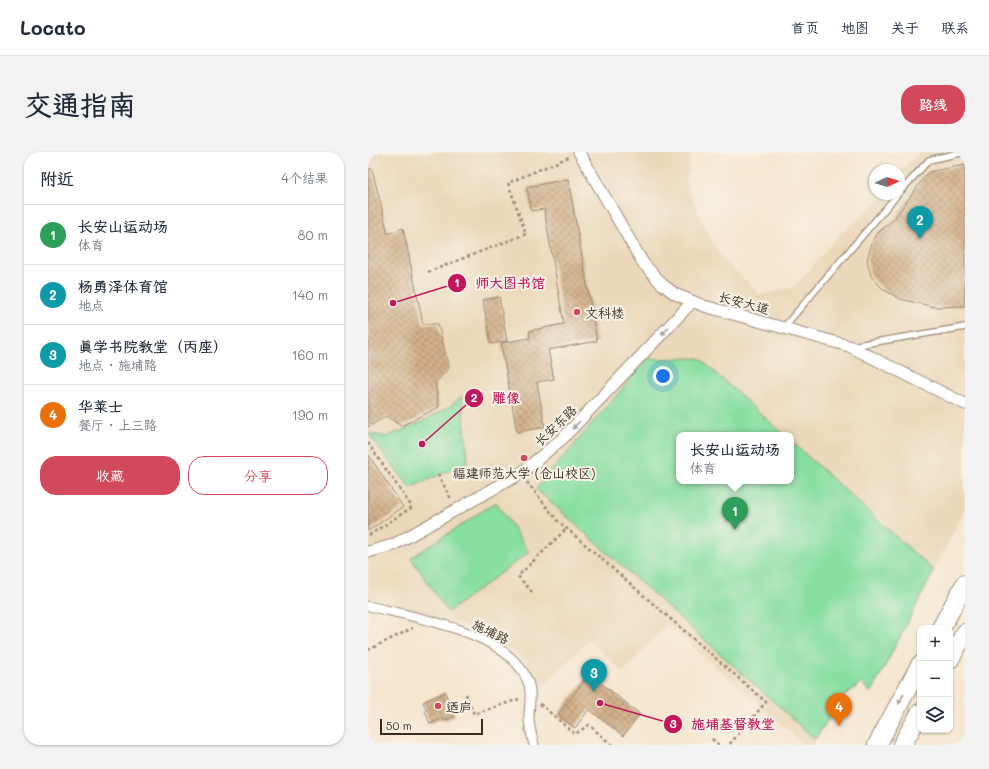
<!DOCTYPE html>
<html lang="zh">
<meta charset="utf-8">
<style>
body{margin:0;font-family:Mali,"LXGW WenKai TC",sans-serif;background:#f2f2f3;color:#1f2937}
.controls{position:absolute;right:12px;bottom:12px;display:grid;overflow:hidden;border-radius:8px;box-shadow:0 1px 3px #0004}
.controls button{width:36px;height:36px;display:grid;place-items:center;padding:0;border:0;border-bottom:1px solid #e0e1e3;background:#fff;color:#1f2937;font:20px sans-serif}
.compass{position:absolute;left:501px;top:12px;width:36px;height:36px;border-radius:50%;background:#fff;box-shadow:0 1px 3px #0004;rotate:86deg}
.scale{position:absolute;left:12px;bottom:10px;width:103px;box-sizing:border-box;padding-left:4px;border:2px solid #3b2a1e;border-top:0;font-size:11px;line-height:14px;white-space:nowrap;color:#3b2a1e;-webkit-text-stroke:3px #f7f3e8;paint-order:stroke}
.you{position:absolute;left:295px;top:224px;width:14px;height:14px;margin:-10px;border:3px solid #fff;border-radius:50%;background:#1a73e8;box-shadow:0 0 0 6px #1a73e833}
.badge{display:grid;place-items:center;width:26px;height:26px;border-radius:50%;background:#d1495b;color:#fff;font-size:13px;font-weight:700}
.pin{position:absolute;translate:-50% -33px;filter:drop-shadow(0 1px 2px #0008)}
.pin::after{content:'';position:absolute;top:21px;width:14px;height:12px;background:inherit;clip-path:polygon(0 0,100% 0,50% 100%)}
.popup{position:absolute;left:308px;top:280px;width:118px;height:52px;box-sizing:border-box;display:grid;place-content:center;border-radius:8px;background:#fff;filter:drop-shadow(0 1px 3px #0005);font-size:13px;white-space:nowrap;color:#747a83}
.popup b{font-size:15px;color:#1f2937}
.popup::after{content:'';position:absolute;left:50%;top:100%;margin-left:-8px;border:8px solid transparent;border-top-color:#fff}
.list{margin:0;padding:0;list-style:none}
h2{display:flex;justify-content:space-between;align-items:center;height:52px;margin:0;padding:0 16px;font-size:17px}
h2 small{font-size:13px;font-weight:400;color:#747a83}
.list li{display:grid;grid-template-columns:26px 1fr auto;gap:12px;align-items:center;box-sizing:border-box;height:60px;padding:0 16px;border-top:1px solid #e0e1e3}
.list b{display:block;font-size:15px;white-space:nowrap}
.list p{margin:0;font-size:13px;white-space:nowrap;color:#747a83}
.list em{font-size:13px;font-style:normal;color:#747a83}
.actions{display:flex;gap:8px;padding:12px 16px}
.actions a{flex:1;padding:9px 0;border:1px solid #d1495b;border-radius:16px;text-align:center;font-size:14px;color:#d1495b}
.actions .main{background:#d1495b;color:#fff}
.icon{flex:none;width:22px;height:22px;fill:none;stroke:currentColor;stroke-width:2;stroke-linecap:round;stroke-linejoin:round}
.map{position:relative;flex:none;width:597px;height:593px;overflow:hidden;border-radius:16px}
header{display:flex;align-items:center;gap:24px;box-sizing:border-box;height:56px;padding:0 20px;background:#fff;border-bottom:1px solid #e0e1e3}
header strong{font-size:19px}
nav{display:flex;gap:22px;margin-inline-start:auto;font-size:14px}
.intro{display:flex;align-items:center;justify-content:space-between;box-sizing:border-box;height:96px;padding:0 24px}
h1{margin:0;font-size:28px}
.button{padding:10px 18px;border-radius:16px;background:#d1495b;color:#fff;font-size:14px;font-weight:700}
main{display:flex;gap:24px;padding:0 24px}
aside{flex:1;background:#fff;border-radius:16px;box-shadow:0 1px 3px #0004}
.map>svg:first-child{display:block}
.built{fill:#ebd8ba;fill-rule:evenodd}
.grass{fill:url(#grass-dots);stroke:#618460}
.pitch{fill:#87dea1;stroke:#618460}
.building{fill:url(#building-cross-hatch)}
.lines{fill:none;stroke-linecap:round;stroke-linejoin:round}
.service-casing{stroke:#988877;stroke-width:8}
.pedestrian-casing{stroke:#988877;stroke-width:11}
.minor-casing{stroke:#988877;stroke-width:13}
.primary-casing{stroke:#988877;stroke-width:20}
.path{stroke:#988877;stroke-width:2.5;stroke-dasharray:3 3;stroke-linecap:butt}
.service{stroke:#fff;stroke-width:5.5}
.pedestrian{stroke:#fff;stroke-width:9}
.minor{stroke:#fff;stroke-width:11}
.primary{stroke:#fff;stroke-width:18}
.oneway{fill:#a79f9a}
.poi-dot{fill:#d1495b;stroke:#f7f3e8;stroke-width:1.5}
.labels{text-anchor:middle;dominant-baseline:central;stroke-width:4;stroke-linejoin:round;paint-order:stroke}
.street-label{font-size:13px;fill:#3b2a1e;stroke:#f7f3e8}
.poi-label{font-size:13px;fill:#3b2a1e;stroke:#f7f3e8;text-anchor:start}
.leader{fill:none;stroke:#c2185b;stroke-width:1.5}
.callout-dot{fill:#c2185b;stroke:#f7f3e8;stroke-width:1.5}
.mark-label{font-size:12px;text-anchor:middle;font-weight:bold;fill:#fff}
.callout-label{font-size:14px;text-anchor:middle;font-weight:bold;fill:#c2185b;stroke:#f7f3e8;stroke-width:4;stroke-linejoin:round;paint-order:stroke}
</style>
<header>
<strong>Locato</strong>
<nav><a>首页</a><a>地图</a><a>关于</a><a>联系</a></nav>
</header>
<div class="intro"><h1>交通指南</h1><a class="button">路线</a></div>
<main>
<aside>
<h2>附近<small>4个结果</small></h2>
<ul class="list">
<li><span class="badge" style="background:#2e9e5b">1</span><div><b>长安山运动场</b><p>体育</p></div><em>80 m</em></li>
<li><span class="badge" style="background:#0f9aa8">2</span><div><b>杨勇泽体育馆</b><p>地点</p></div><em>140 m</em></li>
<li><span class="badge" style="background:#0f9aa8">3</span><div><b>真学书院教堂（丙座）</b><p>地点 · 施埔路</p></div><em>160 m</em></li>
<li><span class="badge" style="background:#e8710a">4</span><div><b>华莱士</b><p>餐厅 · 上三路</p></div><em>190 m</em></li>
</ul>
<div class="actions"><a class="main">收藏</a><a>分享</a></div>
</aside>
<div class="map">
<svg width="597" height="593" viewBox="0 0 597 593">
<defs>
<pattern id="grass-dots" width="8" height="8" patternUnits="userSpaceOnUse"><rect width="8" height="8" fill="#87dea1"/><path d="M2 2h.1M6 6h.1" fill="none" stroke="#75bf8a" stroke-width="1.8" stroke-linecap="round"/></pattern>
<pattern id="building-cross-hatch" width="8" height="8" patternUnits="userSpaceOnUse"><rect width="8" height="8" fill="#d3b18b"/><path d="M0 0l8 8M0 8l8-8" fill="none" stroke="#ac9071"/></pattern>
</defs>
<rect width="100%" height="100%" fill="#f7f3e8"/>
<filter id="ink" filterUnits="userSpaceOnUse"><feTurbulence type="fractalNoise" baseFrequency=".025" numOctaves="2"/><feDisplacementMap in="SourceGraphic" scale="8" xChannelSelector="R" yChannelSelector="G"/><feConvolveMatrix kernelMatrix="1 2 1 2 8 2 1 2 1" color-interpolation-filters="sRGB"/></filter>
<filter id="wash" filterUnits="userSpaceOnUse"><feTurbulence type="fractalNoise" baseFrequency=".012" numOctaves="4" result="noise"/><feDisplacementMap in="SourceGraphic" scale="16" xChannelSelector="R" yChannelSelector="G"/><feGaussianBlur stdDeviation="0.9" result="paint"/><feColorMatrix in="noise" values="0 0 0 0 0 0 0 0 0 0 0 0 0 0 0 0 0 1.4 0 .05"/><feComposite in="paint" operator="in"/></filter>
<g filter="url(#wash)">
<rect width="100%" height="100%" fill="#f5e6d0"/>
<!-- built -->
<path class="built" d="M0 0H322L318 35 352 104 392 143 427 135 469 85 519 42H531V20L553 0H597V358L503 541 493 531 477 544 444 593H437L299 472 255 520 221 488 173 536 157 509 121 483 90 471 12 450 0 445ZM311 283H423V329H311Z"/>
<!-- grass -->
<path class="grass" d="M94 244 100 310 42 336 0 281 18 285 54 270 82 254Z"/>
<!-- pitch -->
<path class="pitch" d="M331 206 416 283H311V329H423V289L566 419 503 541 493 531 476 544 447 587 168 337 280 207Z
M128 350 161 400 80 460 43 406Z"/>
<g id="blocks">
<!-- building -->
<path class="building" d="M597 13V154L567 155 532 147 515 137 503 124 499 108 504 91 509 82 526 67 560 20Z
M0 17H4L20 82 35 76 55 172H70L81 216 67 231 71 255 33 274 18 264 0 275Z
M200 27 229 189 180 198 186 227 169 230 177 275 149 280 133 191 162 186 161 179 196 172 176 57 163 59 159 35Z
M131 145 139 189 123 192 115 148Z
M0 302 35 355 0 379Z
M221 522 272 562 255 584 221 557 207 576 190 563Z
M77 540 87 564 76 569 75 566 62 572 57 559 59 558 55 550Z"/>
</g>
</g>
<g filter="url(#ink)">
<use href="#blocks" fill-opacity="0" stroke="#988877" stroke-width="1"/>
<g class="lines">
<!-- service casing -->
<g class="service-casing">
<path id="service" d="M531 41 561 8 597 0
M416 175 530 42
M483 194 597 175"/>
</g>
<!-- pedestrian casing -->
<g class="pedestrian-casing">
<path id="pedestrian" d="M0 454C46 465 142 480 160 530 165 543 160 556 161 569 162 577 164 585 166 593"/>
</g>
<!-- minor casing -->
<g class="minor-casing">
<path id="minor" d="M211 0 275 111 294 132 307 142 336 154 481 194 597 252
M0 400 25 393 152 322 195 286 324 150"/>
</g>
<!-- primary casing -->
<g class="primary-casing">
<path id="primary" d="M573 476 597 432
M582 507 597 481
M509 593 552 513
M534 593 552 561"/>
</g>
<!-- path -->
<path class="path" d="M60 120 158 82 140 31 201 5
M0 291 44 355 0 384
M70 322 83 347
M159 330 189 368 398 550 361 593
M164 440 150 424 199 376
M0 498 45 476
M98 542 106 562 151 547
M172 552 207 582 221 573 244 593
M344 587 351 593"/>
<!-- service -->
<use href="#service" class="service"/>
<!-- pedestrian -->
<use href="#pedestrian" class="pedestrian"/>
<!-- minor -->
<use href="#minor" class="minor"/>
<!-- primary -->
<use href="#primary" class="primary"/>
</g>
<!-- one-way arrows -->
<defs><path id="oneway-solid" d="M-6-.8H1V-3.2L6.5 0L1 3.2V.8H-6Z"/></defs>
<g class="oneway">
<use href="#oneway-solid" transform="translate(297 179) rotate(133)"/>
<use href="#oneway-solid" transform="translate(208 273) rotate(134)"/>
<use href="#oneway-solid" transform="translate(533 547) rotate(119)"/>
</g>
</g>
<!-- markers -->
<g class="poi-dot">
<circle cx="209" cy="160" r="4"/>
<circle cx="156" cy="306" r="4"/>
<circle cx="70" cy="554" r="4"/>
</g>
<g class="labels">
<!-- street labels -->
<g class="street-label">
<text transform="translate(376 150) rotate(15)">长安大道</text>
<text transform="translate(187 273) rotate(-44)">长安东路</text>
<text transform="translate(123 479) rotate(26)">施埔路</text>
</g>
<!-- poi labels -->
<g class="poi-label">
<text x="217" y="160">文科楼</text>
<text x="156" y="320" text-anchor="middle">福建师范大学 (仓山校区)</text>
<text x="78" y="554">迺庐</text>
</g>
</g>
<!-- callouts -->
<path class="leader" d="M25 151L89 131M54 292L106 246M232 551L305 572"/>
<g class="callout-dot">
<circle cx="25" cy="151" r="4"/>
<circle cx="54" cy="292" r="4"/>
<circle cx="232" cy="551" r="4"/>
<circle cx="89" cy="131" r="10"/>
<circle cx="106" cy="246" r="10"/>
<circle cx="305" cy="572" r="10"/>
</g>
<g class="mark-label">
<text x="89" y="135">1</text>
<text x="106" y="250">2</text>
<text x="305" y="576">3</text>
</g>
<g class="callout-label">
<text x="142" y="136">师大图书馆</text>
<text x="138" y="251">雕像</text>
<text x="365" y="577">施埔基督教堂</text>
</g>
</svg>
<div class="controls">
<button>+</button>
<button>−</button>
<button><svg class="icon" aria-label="layers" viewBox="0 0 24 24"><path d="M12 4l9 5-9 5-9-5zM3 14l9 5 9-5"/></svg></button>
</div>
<svg class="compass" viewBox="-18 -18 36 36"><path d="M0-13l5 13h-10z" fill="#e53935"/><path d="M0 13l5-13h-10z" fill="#747a83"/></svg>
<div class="scale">50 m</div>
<div class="you"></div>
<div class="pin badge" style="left:367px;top:378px;background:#2e9e5b">1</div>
<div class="popup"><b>长安山运动场</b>体育</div>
<div class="pin badge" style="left:552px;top:87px;background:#0f9aa8">2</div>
<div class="pin badge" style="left:226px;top:540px;background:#0f9aa8">3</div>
<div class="pin badge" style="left:471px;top:574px;background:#e8710a">4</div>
</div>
</main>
